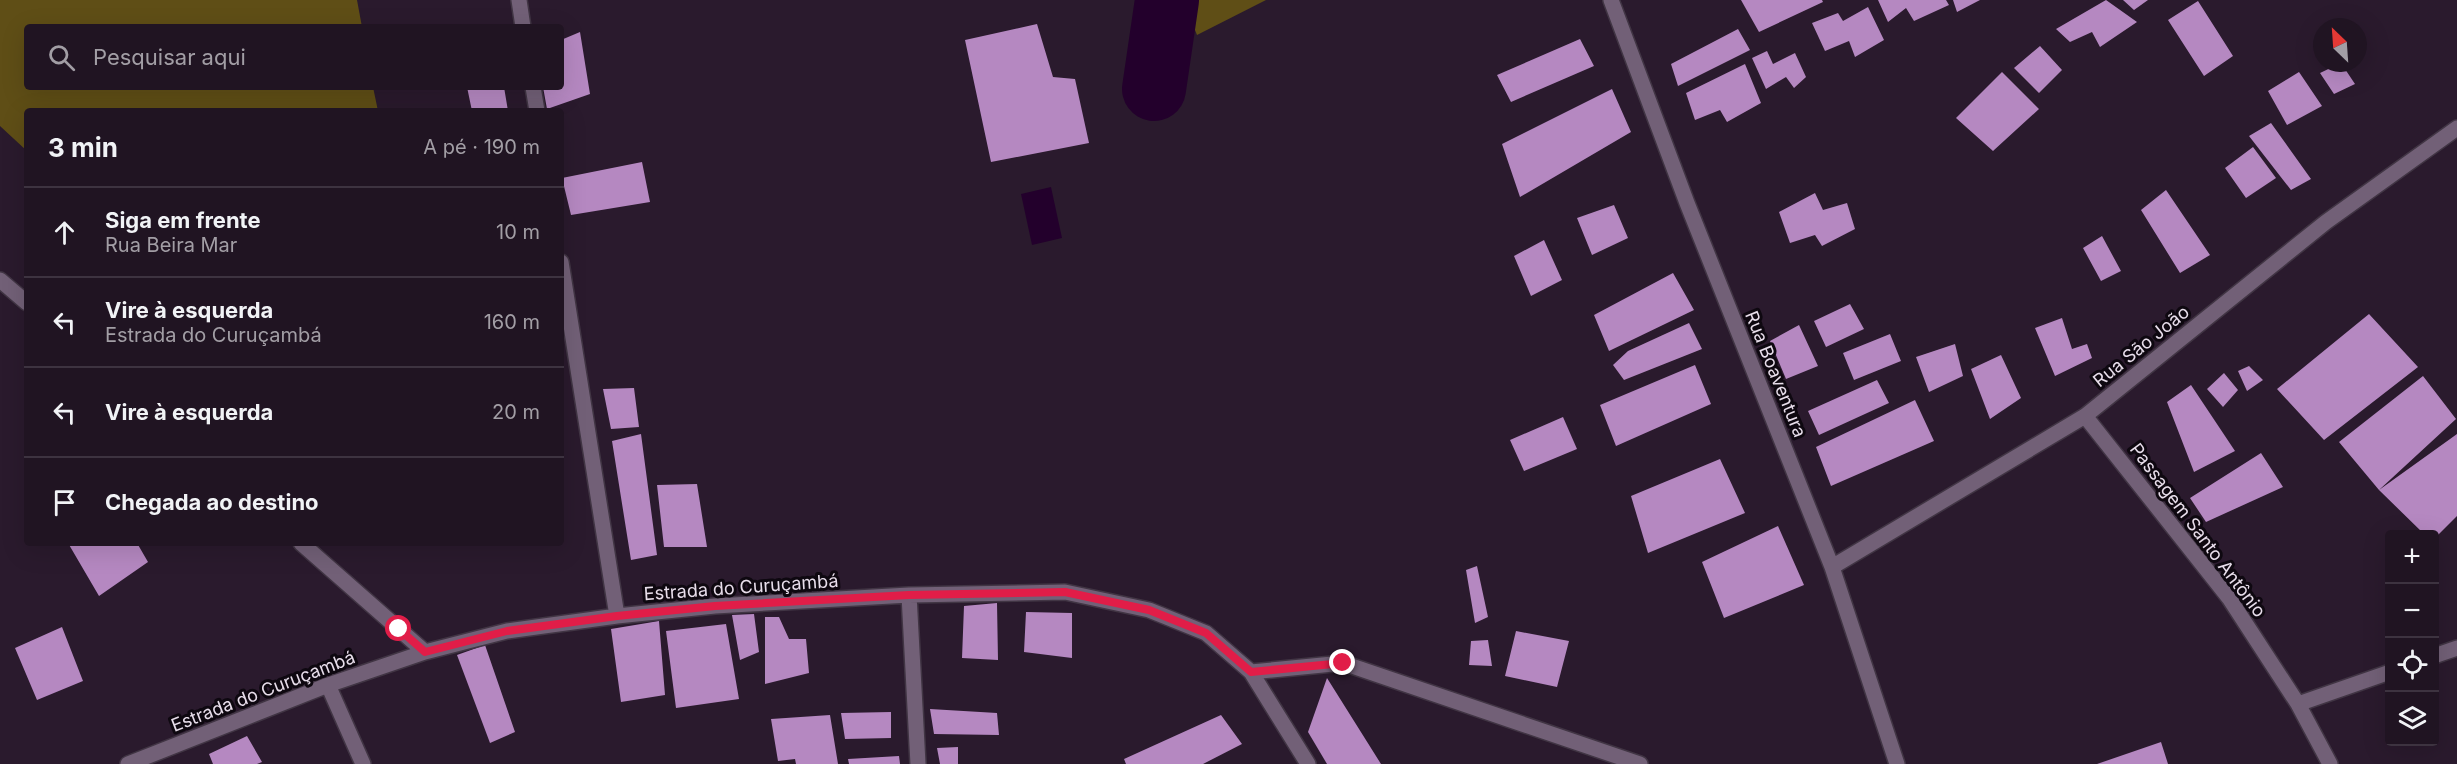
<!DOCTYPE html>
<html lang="pt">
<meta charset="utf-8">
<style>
body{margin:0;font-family:Inter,sans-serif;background:#281d2a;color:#f1f3f6}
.controls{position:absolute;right:18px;bottom:18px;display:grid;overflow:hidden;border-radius:6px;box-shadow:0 6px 24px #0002}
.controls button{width:54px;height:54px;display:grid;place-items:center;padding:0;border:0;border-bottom:2px solid #3d3340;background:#201422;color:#f1f3f6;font:30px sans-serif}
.compass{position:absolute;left:2313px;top:18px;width:54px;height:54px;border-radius:50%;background:#201422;box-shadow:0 6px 24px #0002;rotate:335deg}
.stop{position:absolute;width:18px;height:18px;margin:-14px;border:4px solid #e11d48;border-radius:50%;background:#fff}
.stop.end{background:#e11d48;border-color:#fff;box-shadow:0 2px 6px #0008}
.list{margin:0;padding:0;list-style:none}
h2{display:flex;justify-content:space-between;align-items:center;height:78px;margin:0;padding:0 24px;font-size:26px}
h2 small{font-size:20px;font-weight:400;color:#a29ea5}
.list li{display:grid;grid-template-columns:39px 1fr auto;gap:18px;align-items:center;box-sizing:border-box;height:90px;padding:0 24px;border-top:2px solid #3d3340}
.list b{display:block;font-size:22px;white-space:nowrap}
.list p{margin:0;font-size:20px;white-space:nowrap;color:#a29ea5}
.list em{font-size:20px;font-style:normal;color:#a29ea5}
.icon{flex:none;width:33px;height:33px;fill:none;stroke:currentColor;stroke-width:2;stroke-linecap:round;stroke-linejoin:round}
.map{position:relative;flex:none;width:2457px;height:764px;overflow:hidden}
.search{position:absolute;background:#201422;box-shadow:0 6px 24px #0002;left:24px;top:24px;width:540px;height:66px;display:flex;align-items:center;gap:15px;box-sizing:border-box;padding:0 21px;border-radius:6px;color:#a29ea5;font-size:22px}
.panel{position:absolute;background:#201422;box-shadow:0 6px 24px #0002;left:24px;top:108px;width:540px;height:438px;border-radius:6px}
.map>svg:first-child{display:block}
.forest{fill:#5f4e16}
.water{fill:#23002c}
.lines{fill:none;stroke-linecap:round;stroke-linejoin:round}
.river{stroke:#23002c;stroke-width:64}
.building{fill:#b588c1}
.minor-casing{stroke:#413544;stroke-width:18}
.minor{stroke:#726077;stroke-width:15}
.route{stroke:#e11d48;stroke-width:8}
.labels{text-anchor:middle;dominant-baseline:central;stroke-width:6;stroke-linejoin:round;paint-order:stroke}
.street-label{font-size:18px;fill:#e8deeb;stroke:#0e0810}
</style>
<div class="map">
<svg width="2457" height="764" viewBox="0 0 2457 764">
<rect width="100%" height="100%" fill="#2a1a2d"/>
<!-- forest -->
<path class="forest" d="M0 0H357L362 27H27V87H373L378 111H27V151L0 126Z
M1183 0H1266L1197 35Z"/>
<!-- water -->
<path class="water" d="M1051 187 1062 238 1032 245 1021 194Z"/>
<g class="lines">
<!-- river -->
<path class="river" d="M1154 89 1167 0"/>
</g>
<!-- building -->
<path class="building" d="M1741 0H1822L1823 2 1759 32Z
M1878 0H1946L1949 5 1914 21 1906 8 1888 22Z
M1953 0H1980L1957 12Z
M2106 0 2137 22 2100 47 2092 32 2070 42 2056 29Z
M2123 0H2148L2134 10Z
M2198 1 2233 56 2204 76 2168 20Z
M1868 7 1884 40 1855 57 1849 41 1825 51 1812 23 1838 13 1843 21Z
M1037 24 1053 77 1075 79 1089 143 991 162 965 40Z
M1738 29 1750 50 1678 86 1671 64Z
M580 32 590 94 547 109 543 87H561V40Z
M1580 39 1594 66 1511 102 1497 75Z
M2040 46 2062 70 2039 93 2014 68Z
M1767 51 1773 64 1795 53 1806 77 1794 88 1786 77 1766 89 1752 58Z
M2341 63 2355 84 2334 94 2320 73Z
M1745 64 1761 103 1727 122 1720 110 1695 120 1686 93Z
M2002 72 2039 109 1993 151 1956 118Z
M2299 72 2322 106 2287 125 2268 91Z
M467 87H504L508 111H472Z
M1612 89 1631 132 1520 197 1502 144Z
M2271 123 2311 179 2291 190 2249 136Z
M2253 147 2276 178 2246 198 2225 168Z
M642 162 650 202 571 215 562 178Z
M2166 190 2210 255 2180 273 2141 210Z
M1815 193 1823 210 1847 203 1855 229 1822 246 1815 235 1790 243 1779 212Z
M1614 205 1628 238 1592 255 1577 218Z
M2102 236 2121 271 2101 281 2083 248Z
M1544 240 1562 280 1531 296 1514 256Z
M1673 273 1694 310 1609 351 1594 315Z
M1850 304 1864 329 1826 347 1814 321Z
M2369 314 2418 367 2324 440 2277 389Z
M2062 318 2072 349 2087 344 2092 358 2055 376 2035 328Z
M1689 323 1702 349 1624 380 1613 365 1628 351Z
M1799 325 1818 366 1786 379 1770 341Z
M1890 334 1901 361 1854 380 1843 353Z
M1955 344 1963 376 1929 392 1916 357Z
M2001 355 2021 398 1990 419 1971 369Z
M1695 365 1711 404 1616 446 1600 405Z
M2249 366 2263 380 2247 391 2238 371Z
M2224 373 2238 390 2223 407 2207 389Z
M2423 376 2456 419 2379 490 2339 442Z
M1877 380 1889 403 1819 435 1808 411Z
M2191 385 2235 451 2194 472 2167 402Z
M634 388 639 427 611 429 603 389Z
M1915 400 1934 441 1831 486 1816 447Z
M1563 417 1577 449 1524 471 1510 440Z
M641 434 657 555 631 560 612 441Z
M2457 434V516L2434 539V534H2424L2379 490Z
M2261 453 2283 487 2206 522 2190 498Z
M1720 459 1745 513 1648 553 1631 496Z
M697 484 707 547H664L657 485Z
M1778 526 1804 585 1724 618 1702 562Z
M68 543H137L148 562 99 596Z
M1477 566 1488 617 1475 623 1466 570Z
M997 603 998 660 962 658 964 606Z
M1026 612 1072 613V658L1024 652Z
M754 614 759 652 740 660 732 615Z
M765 617H779L789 639H806L809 673 765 684Z
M659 621 665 695 621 702 611 629Z
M726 624 739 699 676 708 666 631Z
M62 627 83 681 37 700 15 648Z
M1516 631 1569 641 1557 687 1505 676Z
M1488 640 1492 666 1469 665 1471 641Z
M485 645 515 732 490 743 457 655Z
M1327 678 1381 764H1327L1308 732Z
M930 709 997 713 999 735 934 734Z
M891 712V738L845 739 841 713Z
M830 715 838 764H796L795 759 778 761 771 719Z
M1221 715 1242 744 1203 764H1126L1124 759Z
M247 736 262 762 257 764H213L209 754Z
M2161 742 2168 764H2097Z
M958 747V764H940L937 748Z
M899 756 900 764H849L848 759Z"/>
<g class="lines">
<!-- minor casing -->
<g class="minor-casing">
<path id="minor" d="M519 0 523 27
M1611 0 1687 203 1832 567 1897 764
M533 87 537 111
M561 262 617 616
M0 280 27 303
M2085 416 2229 598 2298 704 2330 764
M301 543 425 652
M1832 567 2085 416 2326 222 2457 128
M909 595 918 764
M2434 656 2457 648
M1251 672 1343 663 1640 764
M328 685 363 764
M2298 704 2390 672
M128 764 328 685 425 652 507 631 617 616 715 606 909 595 1065 592 1149 610 1206 633 1251 672 1308 764"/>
</g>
<!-- minor -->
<use href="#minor" class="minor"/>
</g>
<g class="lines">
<!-- route -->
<path class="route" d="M399 629 425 652 507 631 617 616 715 606 909 595 1065 592 1149 610 1206 633 1251 672 1343 663"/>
</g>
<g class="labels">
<!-- street labels -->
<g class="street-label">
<text transform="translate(2141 346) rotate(-39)">Rua São João</text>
<text transform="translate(1776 374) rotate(68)">Rua Boaventura</text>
<text transform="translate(2198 530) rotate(53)">Passagem Santo Antônio</text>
<text transform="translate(741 587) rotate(-4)">Estrada do Curuçambá</text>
<text transform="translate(263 691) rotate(-21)">Estrada do Curuçambá</text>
</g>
</g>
</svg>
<div class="controls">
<button>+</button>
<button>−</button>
<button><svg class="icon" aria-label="locate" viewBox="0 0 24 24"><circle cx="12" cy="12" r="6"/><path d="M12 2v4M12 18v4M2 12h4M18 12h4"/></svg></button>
<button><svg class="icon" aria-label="layers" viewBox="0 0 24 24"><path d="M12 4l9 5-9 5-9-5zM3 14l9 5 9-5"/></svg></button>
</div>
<svg class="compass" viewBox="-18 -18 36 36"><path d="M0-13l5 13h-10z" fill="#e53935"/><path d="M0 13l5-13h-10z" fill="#a29ea5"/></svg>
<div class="stop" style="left:399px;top:629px"></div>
<div class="stop end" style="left:1343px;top:663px"></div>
<div class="search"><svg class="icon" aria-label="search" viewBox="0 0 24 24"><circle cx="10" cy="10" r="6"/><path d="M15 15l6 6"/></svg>Pesquisar aqui</div>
<section class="panel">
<h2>3 min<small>A pé · 190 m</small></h2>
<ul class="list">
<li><svg class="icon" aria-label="ahead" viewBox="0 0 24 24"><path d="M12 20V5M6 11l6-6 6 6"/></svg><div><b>Siga em frente</b><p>Rua Beira Mar</p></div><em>10 m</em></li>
<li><svg class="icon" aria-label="left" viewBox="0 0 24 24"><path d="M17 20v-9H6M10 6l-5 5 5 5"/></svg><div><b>Vire à esquerda</b><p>Estrada do Curuçambá</p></div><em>160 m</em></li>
<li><svg class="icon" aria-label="left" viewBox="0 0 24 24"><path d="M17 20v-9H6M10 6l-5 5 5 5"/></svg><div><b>Vire à esquerda</b></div><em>20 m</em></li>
<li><svg class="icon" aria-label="arrive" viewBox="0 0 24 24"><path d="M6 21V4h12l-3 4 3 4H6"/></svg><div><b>Chegada ao destino</b></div></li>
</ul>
</section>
</div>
